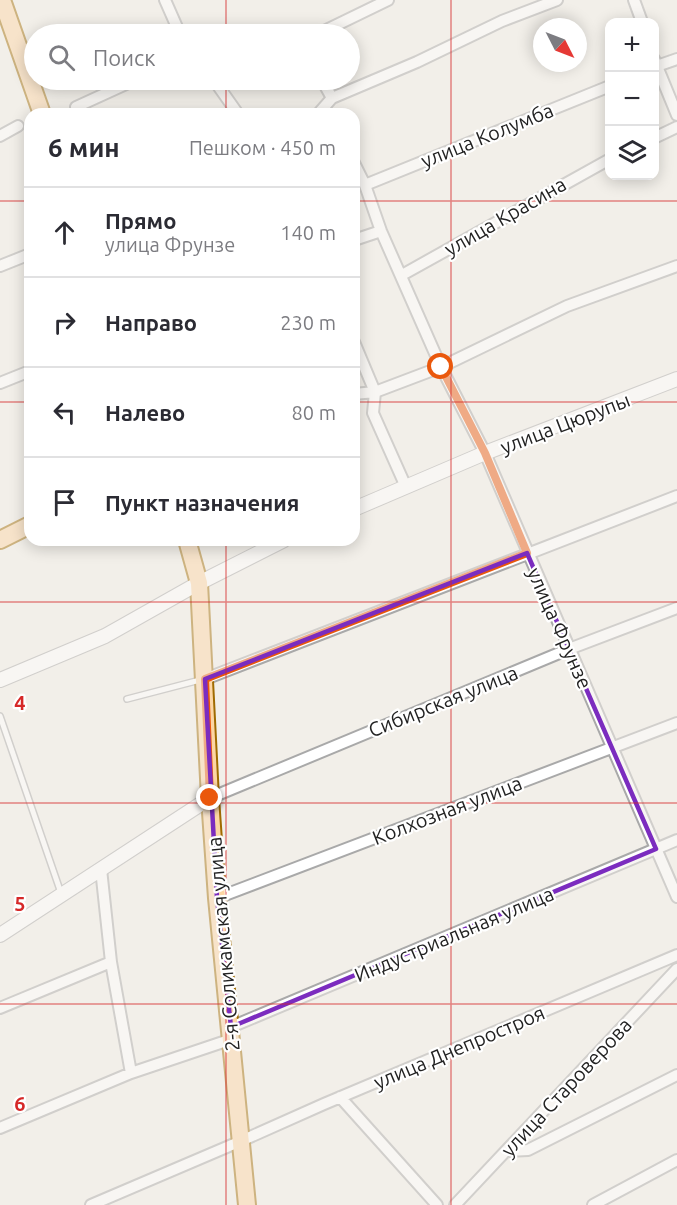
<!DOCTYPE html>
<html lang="ru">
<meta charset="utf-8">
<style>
body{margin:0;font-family:Ubuntu,sans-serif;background:#f2f2f3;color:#2b2b33}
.controls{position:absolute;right:18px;top:18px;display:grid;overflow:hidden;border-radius:12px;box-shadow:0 3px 15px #0003}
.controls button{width:54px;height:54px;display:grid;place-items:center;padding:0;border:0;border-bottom:2px solid #e1e1e2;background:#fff;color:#2b2b33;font:30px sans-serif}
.compass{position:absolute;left:533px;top:18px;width:54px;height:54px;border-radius:50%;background:#fff;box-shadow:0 3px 15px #0003;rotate:132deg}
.stop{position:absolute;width:18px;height:18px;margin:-14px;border:4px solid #ea580c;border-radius:50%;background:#fff}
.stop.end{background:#ea580c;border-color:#fff;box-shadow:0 2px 6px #0008}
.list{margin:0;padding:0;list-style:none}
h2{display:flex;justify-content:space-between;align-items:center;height:78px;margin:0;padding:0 24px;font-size:26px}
h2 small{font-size:20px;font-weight:400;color:#7c7c81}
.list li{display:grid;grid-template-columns:39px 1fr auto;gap:18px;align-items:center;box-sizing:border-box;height:90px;padding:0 24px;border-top:2px solid #e1e1e2}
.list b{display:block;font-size:22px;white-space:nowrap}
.list p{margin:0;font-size:20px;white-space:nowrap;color:#7c7c81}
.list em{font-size:20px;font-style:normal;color:#7c7c81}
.icon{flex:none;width:33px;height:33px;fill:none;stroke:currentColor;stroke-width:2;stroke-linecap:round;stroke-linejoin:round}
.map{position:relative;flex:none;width:677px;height:1205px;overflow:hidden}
.search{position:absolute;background:#fff;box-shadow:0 3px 15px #0003;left:24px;top:24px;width:336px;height:66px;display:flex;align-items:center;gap:15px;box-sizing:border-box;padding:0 21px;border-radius:33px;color:#7c7c81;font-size:22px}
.panel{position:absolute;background:#fff;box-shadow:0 3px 15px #0003;left:24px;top:108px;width:336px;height:438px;border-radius:18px}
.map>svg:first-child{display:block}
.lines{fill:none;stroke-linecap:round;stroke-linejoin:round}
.service-casing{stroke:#a9a9a9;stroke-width:8}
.minor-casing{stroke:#a9a9a9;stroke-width:14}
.tertiary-casing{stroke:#a9a9a9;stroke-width:16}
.primary-casing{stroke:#a06b00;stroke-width:20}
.service{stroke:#fff;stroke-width:5}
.minor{stroke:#fff;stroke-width:10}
.tertiary{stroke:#fff;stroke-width:14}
.primary{stroke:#fcd6a4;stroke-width:16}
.route{stroke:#ea580c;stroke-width:8}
.marked{fill:none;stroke:#7b2cbf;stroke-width:4.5;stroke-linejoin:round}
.grid{fill:none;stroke:#d62828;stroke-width:1.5;stroke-opacity:0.55}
.labels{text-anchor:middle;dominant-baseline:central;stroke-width:4.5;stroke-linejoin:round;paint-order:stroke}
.street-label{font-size:20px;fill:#222;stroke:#fff}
.grid-label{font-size:20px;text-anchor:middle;font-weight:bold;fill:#d62828;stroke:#fff;stroke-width:4.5;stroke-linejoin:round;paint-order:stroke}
</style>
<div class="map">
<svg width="677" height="1205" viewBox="0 0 677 1205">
<rect width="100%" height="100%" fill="#f2efe9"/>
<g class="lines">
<!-- service casing -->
<g class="service-casing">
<path id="service" d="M127 699 200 680
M0 716 61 893"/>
</g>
<!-- minor casing -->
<g class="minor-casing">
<path id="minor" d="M165 0 180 34
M634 0 642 22
M318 34 388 0
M654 59 677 115
M654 67 677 59
M214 80 238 114
M322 80 332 98
M76 107 135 80
M318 114 332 98 417 62 502 21 557 0
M0 136 18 126
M654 138 677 127
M354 163 365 185 381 231 441 367 485 453 677 897
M365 185 610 86
M354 240 381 231
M0 266 30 254
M402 275 610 159
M354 342 375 392 373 413 406 487
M0 383 30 371
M354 394 375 392 441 367 567 306 677 266
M205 679 677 496
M210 798 569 649 677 608
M101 869 111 962 131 1073
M217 898 677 723
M0 1008 111 962
M231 1027 677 840
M340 1097 437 1205
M0 1128 131 1073 232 1039
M507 1151 528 1150 677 1075
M91 1205 241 1141 324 1104 677 955
M455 1205 677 969
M593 1205 677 1160"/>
</g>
<!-- tertiary casing -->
<g class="tertiary-casing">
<path id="tertiary" d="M354 509 485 453 677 379
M0 680 105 636 199 583 284 540
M0 935 210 798"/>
</g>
<!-- primary casing -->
<g class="primary-casing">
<path id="primary" d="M2 0 42 114
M0 540 30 525
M187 540 199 583 210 798 217 898 247 1205"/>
</g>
<!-- service -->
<use href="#service" class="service"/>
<!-- minor -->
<use href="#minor" class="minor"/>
<!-- tertiary -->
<use href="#tertiary" class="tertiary"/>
<!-- primary -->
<use href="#primary" class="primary"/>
</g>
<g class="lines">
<!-- route -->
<path class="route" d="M210 798 205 679 527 553 485 453 441 367"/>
</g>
<!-- marked area -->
<path d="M0 0H677V1205H0ZM527 553 656 849 231 1027 217 898 205 679Z" fill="#f2efe9" fill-opacity=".55" fill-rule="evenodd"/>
<path class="marked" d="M527 553 656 849 231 1027 217 898 205 679Z"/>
<!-- grid -->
<path class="grid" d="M226 0V34M451 0V1205M226 80V114M0 201H30M354 201H677M0 402H30M354 402H677M226 540V1205M0 602H677M0 803H677M0 1004H677"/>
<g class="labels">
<!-- street labels -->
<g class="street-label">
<text transform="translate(487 135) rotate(-22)">улица Колумба</text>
<text transform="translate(505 216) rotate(-30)">улица Красина</text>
<text transform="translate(565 423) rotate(-21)">улица Цюрупы</text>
<text transform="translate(560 628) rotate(66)">улица Фрунзе</text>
<text transform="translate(443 701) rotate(-22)">Сибирская улица</text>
<text transform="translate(447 810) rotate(-21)">Колхозная улица</text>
<text transform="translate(454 934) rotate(-23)">Индустриальная улица</text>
<text transform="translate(223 944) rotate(-95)">2-я Соликамская улица</text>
<text transform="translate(459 1047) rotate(-23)">улица Днепростроя</text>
<text transform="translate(566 1087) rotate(-47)">улица Староверова</text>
</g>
</g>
<g class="grid-label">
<text x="20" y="710">4</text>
<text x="20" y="911">5</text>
<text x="20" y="1111">6</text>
</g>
</svg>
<div class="controls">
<button>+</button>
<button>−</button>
<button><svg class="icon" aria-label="layers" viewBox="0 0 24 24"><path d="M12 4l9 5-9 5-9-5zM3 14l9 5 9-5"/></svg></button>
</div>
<svg class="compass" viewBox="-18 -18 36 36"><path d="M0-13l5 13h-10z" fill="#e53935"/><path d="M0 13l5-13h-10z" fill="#7c7c81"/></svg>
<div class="stop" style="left:441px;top:367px"></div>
<div class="stop end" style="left:210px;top:798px"></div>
<div class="search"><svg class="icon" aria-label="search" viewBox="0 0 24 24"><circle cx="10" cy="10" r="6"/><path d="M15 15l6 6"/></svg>Поиск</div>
<section class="panel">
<h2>6 мин<small>Пешком · 450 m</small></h2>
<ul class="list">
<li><svg class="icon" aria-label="ahead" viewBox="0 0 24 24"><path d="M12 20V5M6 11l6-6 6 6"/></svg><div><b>Прямо</b><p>улица Фрунзе</p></div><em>140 m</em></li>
<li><svg class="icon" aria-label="right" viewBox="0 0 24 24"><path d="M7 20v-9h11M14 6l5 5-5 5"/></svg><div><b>Направо</b></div><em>230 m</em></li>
<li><svg class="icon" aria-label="left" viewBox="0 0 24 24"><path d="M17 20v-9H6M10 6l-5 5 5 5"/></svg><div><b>Налево</b></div><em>80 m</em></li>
<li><svg class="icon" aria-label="arrive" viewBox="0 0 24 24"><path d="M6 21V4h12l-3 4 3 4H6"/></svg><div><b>Пункт назначения</b></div></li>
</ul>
</section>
</div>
